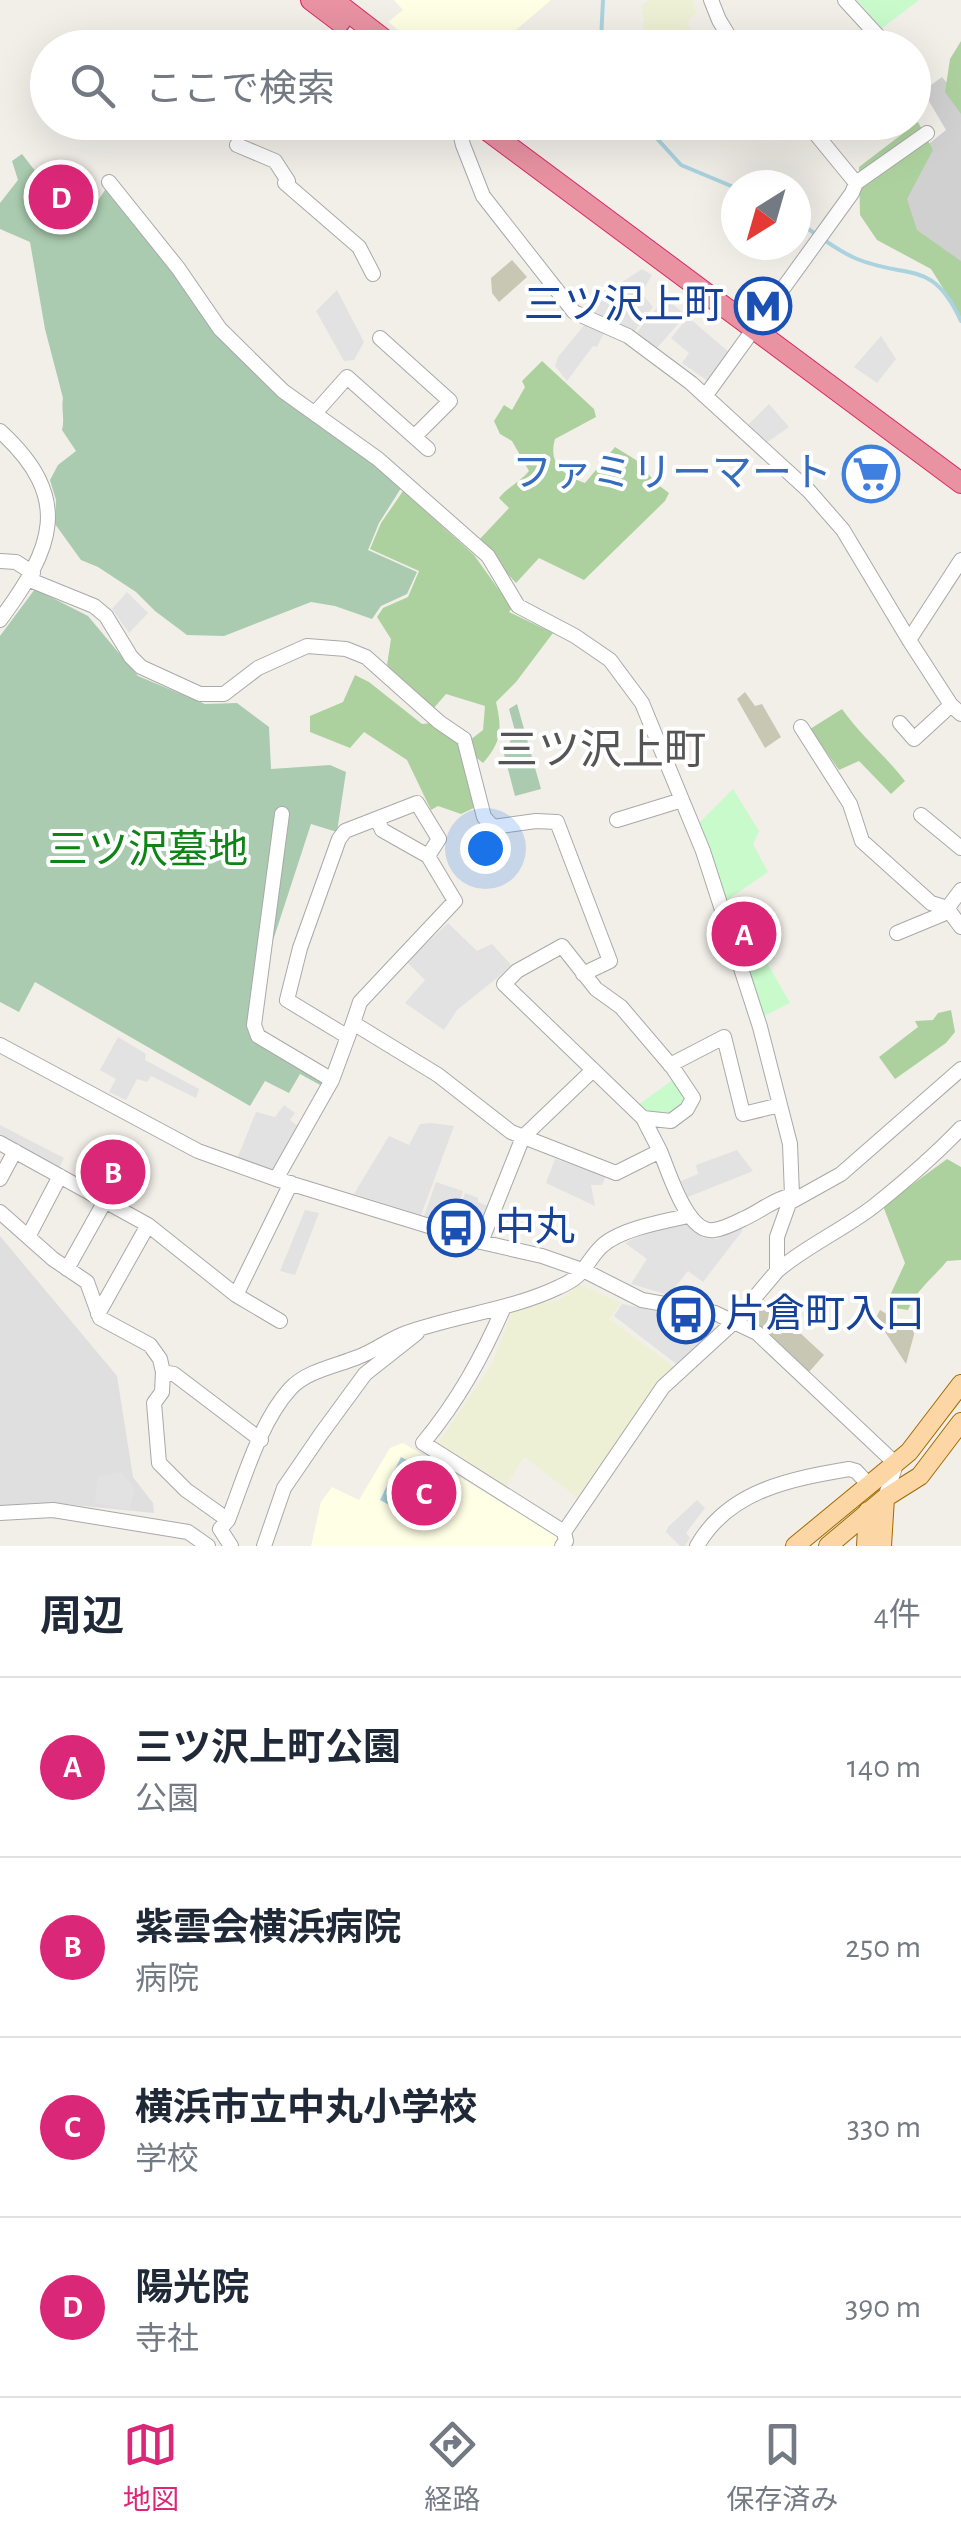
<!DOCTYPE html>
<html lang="ja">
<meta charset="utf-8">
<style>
body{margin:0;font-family:"Alegreya Sans","Noto Sans JP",sans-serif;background:#f2f2f3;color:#1f2937}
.compass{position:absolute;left:721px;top:170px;width:90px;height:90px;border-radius:50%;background:#fff;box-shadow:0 10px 40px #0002;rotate:217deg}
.you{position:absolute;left:485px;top:848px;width:35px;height:35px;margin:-25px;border:8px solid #fff;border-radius:50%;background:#1a73e8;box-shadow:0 0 0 15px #1a73e833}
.badge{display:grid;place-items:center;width:65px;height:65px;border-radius:50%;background:#db2777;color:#fff;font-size:32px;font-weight:700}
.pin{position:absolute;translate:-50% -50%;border:5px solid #fff;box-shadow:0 2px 10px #0006}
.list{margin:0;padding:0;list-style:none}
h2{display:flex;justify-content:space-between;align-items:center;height:130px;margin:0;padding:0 40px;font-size:42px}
h2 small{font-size:32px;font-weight:400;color:#747a83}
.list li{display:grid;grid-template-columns:65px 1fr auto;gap:30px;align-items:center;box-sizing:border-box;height:180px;padding:0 40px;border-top:2px solid #e0e1e3}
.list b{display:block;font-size:38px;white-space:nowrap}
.list p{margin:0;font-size:32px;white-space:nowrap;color:#747a83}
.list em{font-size:32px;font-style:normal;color:#747a83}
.icon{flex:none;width:55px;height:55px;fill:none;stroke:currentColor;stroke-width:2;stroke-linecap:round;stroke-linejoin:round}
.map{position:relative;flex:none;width:961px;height:1546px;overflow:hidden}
.search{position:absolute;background:#fff;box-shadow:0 10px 40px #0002;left:30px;right:30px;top:30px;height:110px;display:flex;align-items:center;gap:25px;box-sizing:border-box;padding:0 35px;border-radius:55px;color:#747a83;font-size:38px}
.sheet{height:850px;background:#fff}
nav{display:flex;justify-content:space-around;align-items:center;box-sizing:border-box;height:140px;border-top:2px solid #e0e1e3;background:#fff;font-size:28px;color:#747a83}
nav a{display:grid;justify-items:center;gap:5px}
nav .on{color:#db2777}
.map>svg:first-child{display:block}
.residential{fill:#e0dfdf}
.education{fill:#ffffe5}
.religious{fill:#d0d0d0}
.construction{fill:#c7c7b4}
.farmland{fill:#eef0d5}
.forest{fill:#add19e}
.cemetery{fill:#aacbaf}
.park{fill:#c8facc}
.parking{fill:#e2e2e2}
.water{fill:#aad3df}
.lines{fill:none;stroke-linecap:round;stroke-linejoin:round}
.stream{stroke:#aad3df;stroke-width:4}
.minor-casing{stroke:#a9a9a9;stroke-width:16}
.major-casing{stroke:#a06b00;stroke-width:20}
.highway-casing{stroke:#dc2a67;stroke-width:22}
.minor{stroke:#fff;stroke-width:14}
.major{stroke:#fcd6a4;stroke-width:18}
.highway{stroke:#e892a2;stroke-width:20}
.labels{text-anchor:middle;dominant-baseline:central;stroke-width:8;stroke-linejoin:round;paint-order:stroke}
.transit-label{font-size:40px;fill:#164399;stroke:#fff;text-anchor:start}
.shop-label{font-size:40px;fill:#366cbe;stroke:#fff;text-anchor:end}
.park-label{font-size:40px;fill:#0c8416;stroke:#fff}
.neighbourhood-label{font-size:42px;fill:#555;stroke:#fff}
</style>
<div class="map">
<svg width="961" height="1546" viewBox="0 0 961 1546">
<rect width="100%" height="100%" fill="#f2efe9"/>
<!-- residential -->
<path class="residential" d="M0 1236 117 1376 133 1477 153 1503 154 1513 53 1503 0 1507Z"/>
<!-- education -->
<path class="education" d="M394 0H551L496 47 421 48 388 22 403 10Z
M403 1443 557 1536 556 1543 554 1546H311L321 1502 332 1487 359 1500 390 1448Z"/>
<!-- religious -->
<path class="religious" d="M942 77 961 100V307L938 269 868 193 946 130 923 91Z"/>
<!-- construction -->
<path class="construction" d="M512 260 527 277 499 302 492 293 491 278Z
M745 692 755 706 762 704 781 737 765 748 737 699Z
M762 1298 824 1355 809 1372 749 1316Z
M880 1310 915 1331 906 1364 876 1318Z"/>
<!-- farmland -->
<path class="farmland" d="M649 0H692L696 13 686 24 699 37 692 47H641L644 21 641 6Z
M579 1284 621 1303 609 1319 677 1369 657 1384 578 1498 524 1457 506 1486 438 1443 492 1364 512 1311 561 1299Z"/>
<!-- forest -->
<path class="forest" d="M961 41V114L945 92 950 59Z
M918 122 933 150 907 199 917 230 961 261V317L931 269 877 240 860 215 859 167Z
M542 361 594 409 596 417 555 439C548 464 563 475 585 483L615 447 636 460 657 484 669 493 665 501 584 580 539 558 516 583 478 541 509 508 499 498C508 487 520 482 529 471L512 441 500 434 494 421 504 405 512 410 525 387 522 381Z
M403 491 474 555 512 608 509 612 553 633 516 682 496 702C502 728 502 742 483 763L473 755 470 740 483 730 485 706 446 694 433 709 387 665 391 639 377 617 383 608 408 597 419 571 370 549 381 523Z
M355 675 369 682 422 724 431 723 461 744 476 807 461 814 438 806 431 810 407 760 364 732 350 748 310 732V716L343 702Z
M842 709C861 736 885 755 905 781L891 794 859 761 839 770 810 729Z
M951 1010 955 1032 946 1043 895 1079 879 1057 918 1027 915 1021 933 1020 938 1013Z
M947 1159 961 1167V1260L947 1261C933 1278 916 1290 908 1310L894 1308 887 1302 905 1263 883 1206Z"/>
<!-- cemetery -->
<path class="cemetery" d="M22 154 43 181 39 192 67 226 82 225 107 187 151 241 216 332 403 485 379 523 368 550 417 572 407 594 381 606 372 619 335 606 311 602 224 636 187 635 155 611 136 592 98 567 81 560 55 524 56 500 50 480 58 465 76 451 62 430C65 418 61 410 63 398L45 329 30 242 0 229V203L18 180 12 161Z
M35 589 88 616 138 676 205 704 237 703 269 727 271 769 330 765 346 772 337 832 311 824 266 962 254 1038 325 1080 322 1086 300 1074 289 1093 265 1081 250 1106 35 982 19 1012 0 1002V636Z
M517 704 541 789 515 796 504 754 515 731 509 709Z"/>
<!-- park -->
<path class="park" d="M857 0H919L881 29Z
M733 789 759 831 753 844 768 872 730 898 790 1003 764 1016 698 824Z
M674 1079 687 1097 685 1106 672 1114 646 1113 638 1105Z"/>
<!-- parking -->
<path class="parking" d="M642 269 652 275 641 293 653 307 635 331 592 311 589 304Z
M337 290 364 342 354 360 344 361 316 311Z
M665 298 686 315 656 349 637 332Z
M688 317 730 353 709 382 682 363 689 353 671 338Z
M586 323 605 331 597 347 593 346 567 381 555 366 558 357Z
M881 336 896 359 877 383 854 367Z
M769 404 789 427 766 443 748 425Z
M127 592 148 613 129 633 112 609Z
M448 923 477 951 492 944 512 966 457 1010 444 1030 405 1003 425 980 407 962Z
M118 1037 146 1054 145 1060 199 1089 196 1098 151 1076 147 1082 137 1079 126 1100 109 1092 116 1079 100 1070Z
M284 1105 295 1113 290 1120 300 1128 275 1171 237 1159 256 1112 275 1117Z
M432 1123 454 1126 421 1215 354 1194 389 1136 409 1145 420 1124Z
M0 1125 64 1158 59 1168 0 1135Z
M737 1150 753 1171 688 1197 681 1181 698 1174 696 1165Z
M555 1159 606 1176 602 1185H591L595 1206 546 1183Z
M436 1182 463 1191 453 1225 424 1216Z
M465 1193 478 1198V1202L488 1206 480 1228 469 1232 455 1227Z
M305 1210 319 1213 295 1275 280 1271Z
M686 1223 703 1238 717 1239 740 1227 743 1230 703 1282 688 1271 669 1295 631 1284 647 1259 625 1243 649 1231Z
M622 1304 705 1321 719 1332 679 1366 614 1316Z
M122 1472 135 1490 129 1510 95 1503 98 1476Z
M697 1500 705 1508 686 1533 690 1538 685 1546H680L666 1532 668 1527Z"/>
<!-- water -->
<path class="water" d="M401 1457 415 1464 393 1507 380 1500Z"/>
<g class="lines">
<!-- stream -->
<path class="stream" d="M603 0 601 40 604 48
M642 122 681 165 736 188
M796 221C816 233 835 250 857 259 909 280 932 258 961 321"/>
<!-- minor casing -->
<g class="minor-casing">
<path id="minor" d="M711 0 719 20 736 48
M845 0 889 48
M465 122 460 133 463 145 483 196 574 312 628 336 691 383 809 491 843 530 909 640 951 705 961 714
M237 145 275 161 288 181
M109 182 178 268 220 329 283 391 378 459 488 556 518 606 575 636 610 660 642 703 703 851 760 1027 790 1144 792 1195 777 1237V1271L735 1321 663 1387 564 1532 566 1541 562 1546
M285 183 359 247 373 274
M856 183 927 133
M380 338 450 401 415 436
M706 395 852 193 856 183 806 122
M316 412 347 377 428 449
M0 431C74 499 53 548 0 620
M0 561 16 562 33 573
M30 580 94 606 106 616 131 657 141 667 200 694H224L258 668 307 646 346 649 366 657 439 722 464 739 484 817 493 827 536 821 557 822 610 961 583 974
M909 640 961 560
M900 723 914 739 951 705
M801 727 850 804 862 841 931 903 947 908 961 927
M282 814 254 1025 258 1036 332 1080
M921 815 961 848
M617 820 682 800
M897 933 943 914 961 890
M353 1023 360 1002 455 901 428 856 382 830 377 819
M348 1037 287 1000 300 948 339 839 345 831 417 803 439 839 428 856
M0 1045 198 1151 276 1179 481 1242 542 1256 585 1271 642 1300 715 1313 757 1333 896 1464 885 1498
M670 1065 724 1037 743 1114 780 1105
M0 1143 148 1225 236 1295 291 1183
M660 1151C669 1172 687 1234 714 1230 723 1229 735 1223 743 1219 761 1211 772 1200 792 1195
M0 1179 15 1151
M276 1179 332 1080 353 1023 438 1075 511 1132 616 1173 660 1151 643 1118 504 984 517 971 562 946 596 989 621 1007 673 1068 693 1098 687 1109 671 1121 643 1118
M789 1203 841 1174 961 1069
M0 1212 53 1259 87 1282 100 1318 150 1345 160 1359 163 1372 162 1392 154 1403 159 1463 186 1490 228 1520 220 1529 231 1546
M28 1237 60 1176
M481 1242 523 1137 593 1070
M67 1269 105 1201
M777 1271C806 1246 843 1230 874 1206 904 1182 934 1156 961 1128
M236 1295 280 1321
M504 1307C482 1357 458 1401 423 1443L564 1532
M98 1314 148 1225
M163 1372 174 1374 261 1440
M0 1513 53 1510 188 1532 208 1546
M228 1520C244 1479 260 1422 290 1389 306 1371 336 1366 358 1357 375 1351 389 1339 406 1333 456 1315 511 1310 559 1287 587 1275 585 1262 602 1246 620 1229 665 1221 688 1216
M264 1546 284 1488 321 1434 365 1374 417 1333
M697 1546C729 1490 791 1479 849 1469L856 1471 869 1485"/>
</g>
<!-- major casing -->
<g class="major-casing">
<path id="major" d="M795 1546 909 1452 961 1384
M828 1546 885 1498 920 1476 961 1422
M866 1546 868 1511
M882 1546 885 1498"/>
</g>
<!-- highway casing -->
<g class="highway-casing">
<path id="highway" d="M311 0 340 22
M333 0 395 48
M476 122 961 483"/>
</g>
<!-- minor -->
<use href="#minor" class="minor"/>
<!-- major -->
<use href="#major" class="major"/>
<!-- highway -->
<use href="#highway" class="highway"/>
</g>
<!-- icons -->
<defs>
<g id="metro-ring" transform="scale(2.875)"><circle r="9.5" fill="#fff" stroke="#1a4fb4" stroke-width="1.5"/><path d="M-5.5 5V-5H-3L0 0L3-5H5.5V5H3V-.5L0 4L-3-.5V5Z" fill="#1a4fb4"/></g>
<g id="supermarket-ring" transform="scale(2.875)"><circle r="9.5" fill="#fff" stroke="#3f7fe0" stroke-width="1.5"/><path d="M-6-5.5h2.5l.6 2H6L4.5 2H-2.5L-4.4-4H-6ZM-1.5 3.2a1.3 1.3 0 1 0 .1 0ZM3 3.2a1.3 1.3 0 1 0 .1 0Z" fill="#3f7fe0"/></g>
<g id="bus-ring" transform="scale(2.875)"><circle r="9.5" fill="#fff" stroke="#1a4fb4" stroke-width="1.5"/><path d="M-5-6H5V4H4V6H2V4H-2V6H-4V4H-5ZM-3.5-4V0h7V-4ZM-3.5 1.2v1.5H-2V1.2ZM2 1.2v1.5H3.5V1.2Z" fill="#1a4fb4"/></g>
</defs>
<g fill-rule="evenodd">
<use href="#metro-ring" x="763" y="306"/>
<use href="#supermarket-ring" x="871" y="474"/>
<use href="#bus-ring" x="456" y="1228"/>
<use href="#bus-ring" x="686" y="1315"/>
</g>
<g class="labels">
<!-- transit labels -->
<g class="transit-label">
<text x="724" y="306" text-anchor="end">三ツ沢上町</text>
<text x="495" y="1228">中丸</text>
<text x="725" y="1315">片倉町入口</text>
</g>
<!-- shop labels -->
<g class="shop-label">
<text x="832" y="474">ファミリーマート</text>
</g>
<!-- park labels -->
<g class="park-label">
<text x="148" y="851">三ツ沢墓地</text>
</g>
<!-- neighbourhood labels -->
<g class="neighbourhood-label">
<text x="601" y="751">三ツ沢上町</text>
</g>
</g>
</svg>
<svg class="compass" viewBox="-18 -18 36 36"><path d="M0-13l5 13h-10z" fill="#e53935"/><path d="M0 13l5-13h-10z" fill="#747a83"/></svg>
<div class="you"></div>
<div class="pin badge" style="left:744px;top:934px">A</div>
<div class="pin badge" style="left:113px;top:1172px">B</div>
<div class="pin badge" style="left:424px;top:1493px">C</div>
<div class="pin badge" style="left:61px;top:197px">D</div>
<div class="search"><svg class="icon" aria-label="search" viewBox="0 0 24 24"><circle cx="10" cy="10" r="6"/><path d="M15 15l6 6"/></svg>ここで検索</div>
</div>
<section class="sheet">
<h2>周辺<small>4件</small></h2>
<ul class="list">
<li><span class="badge">A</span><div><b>三ツ沢上町公園</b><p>公園</p></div><em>140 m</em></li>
<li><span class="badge">B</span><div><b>紫雲会横浜病院</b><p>病院</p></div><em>250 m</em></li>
<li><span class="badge">C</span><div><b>横浜市立中丸小学校</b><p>学校</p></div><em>330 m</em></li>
<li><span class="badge">D</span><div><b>陽光院</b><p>寺社</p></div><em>390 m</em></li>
</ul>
</section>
<nav>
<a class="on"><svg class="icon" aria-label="map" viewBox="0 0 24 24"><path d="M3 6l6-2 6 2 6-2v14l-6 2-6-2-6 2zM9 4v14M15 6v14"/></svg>地図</a>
<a><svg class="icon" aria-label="directions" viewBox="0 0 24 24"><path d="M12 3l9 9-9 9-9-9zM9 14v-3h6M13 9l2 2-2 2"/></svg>経路</a>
<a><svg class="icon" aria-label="saved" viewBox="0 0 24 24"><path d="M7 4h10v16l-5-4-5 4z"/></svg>保存済み</a>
</nav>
